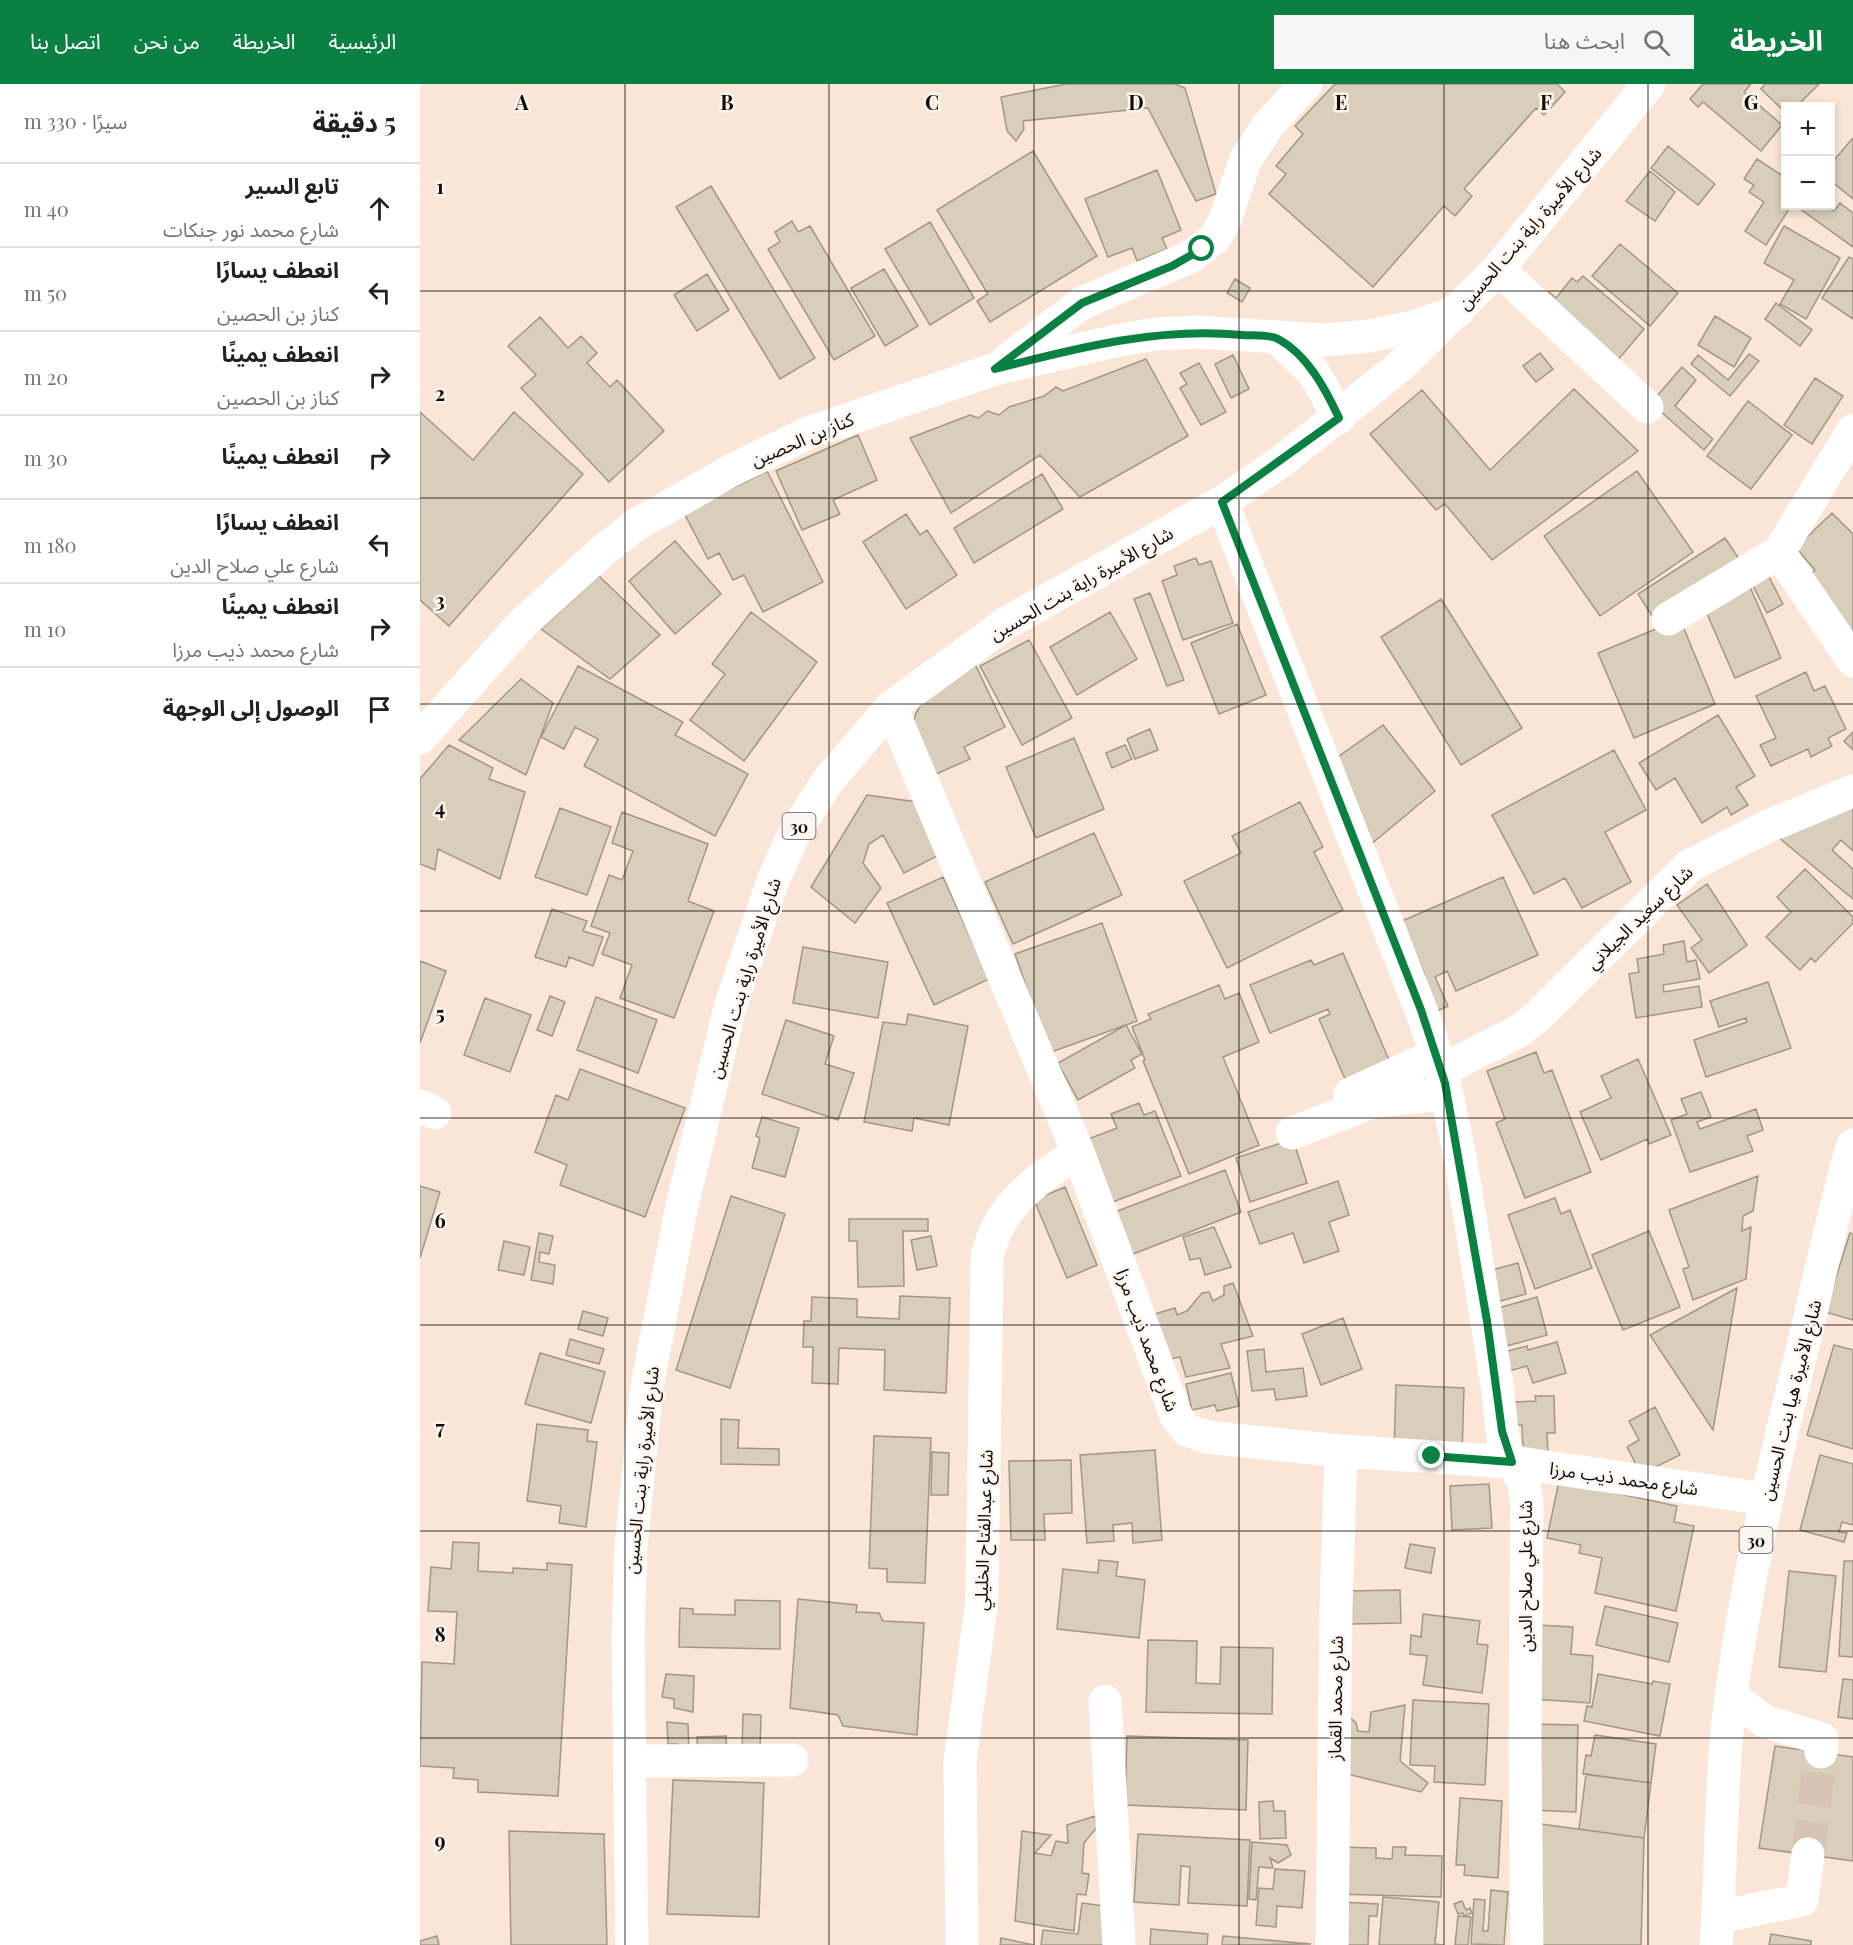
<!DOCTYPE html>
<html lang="ar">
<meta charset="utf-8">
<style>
body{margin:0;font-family:"Playfair Display","Noto Sans Arabic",serif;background:#f6f6f6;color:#202124;direction:rtl}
.controls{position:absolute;right:18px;top:18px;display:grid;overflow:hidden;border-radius:0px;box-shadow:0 3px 9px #0003}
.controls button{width:54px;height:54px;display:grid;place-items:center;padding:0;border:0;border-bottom:2px solid #e0e0e0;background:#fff;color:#202124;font:30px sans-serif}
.stop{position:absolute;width:18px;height:18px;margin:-14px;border:4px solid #0b8043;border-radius:50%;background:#fff}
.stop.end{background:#0b8043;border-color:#fff;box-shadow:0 2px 6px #0008}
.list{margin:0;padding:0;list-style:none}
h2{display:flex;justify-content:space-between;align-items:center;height:78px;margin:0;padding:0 24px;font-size:26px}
h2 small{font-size:20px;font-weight:400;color:#757577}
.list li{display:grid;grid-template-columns:39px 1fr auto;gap:18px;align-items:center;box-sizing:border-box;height:84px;padding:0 24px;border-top:2px solid #e0e0e0}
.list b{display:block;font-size:22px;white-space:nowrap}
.list p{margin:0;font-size:20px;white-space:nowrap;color:#757577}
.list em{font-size:20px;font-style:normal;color:#757577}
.icon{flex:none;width:33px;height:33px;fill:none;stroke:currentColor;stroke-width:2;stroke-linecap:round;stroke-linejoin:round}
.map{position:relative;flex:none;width:1433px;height:1861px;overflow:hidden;direction:ltr}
header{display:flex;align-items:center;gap:36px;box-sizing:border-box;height:84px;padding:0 30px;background:#0b8043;color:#fff}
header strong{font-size:28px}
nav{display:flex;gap:33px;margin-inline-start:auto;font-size:21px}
.search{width:420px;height:54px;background:#f6f6f6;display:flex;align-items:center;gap:15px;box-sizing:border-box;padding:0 21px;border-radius:0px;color:#757577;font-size:22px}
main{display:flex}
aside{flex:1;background:#fff}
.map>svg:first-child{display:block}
.building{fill:#d9ceba;stroke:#a29784;stroke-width:1.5}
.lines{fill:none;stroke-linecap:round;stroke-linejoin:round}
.minor-tunnel{stroke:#d7c4b7;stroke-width:33;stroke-dasharray:33 16;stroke-linecap:butt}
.minor{stroke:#fff;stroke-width:33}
.major{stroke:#fff;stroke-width:33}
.route{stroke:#0b8043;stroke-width:8}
.grid{fill:none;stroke:#120c07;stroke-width:1.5;stroke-opacity:0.55}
.labels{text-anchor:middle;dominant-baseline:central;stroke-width:5;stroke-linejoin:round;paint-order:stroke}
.shield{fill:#fdf5ef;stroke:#58524d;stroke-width:1.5}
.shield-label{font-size:16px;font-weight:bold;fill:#120c07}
.street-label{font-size:18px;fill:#120c07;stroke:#fdf5ef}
.grid-label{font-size:20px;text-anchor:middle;font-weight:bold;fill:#120c07;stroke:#fdf5ef;stroke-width:5;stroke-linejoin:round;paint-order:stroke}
</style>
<header>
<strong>الخريطة</strong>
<div class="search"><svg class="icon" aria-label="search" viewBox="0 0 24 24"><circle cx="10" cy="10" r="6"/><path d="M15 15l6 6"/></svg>ابحث هنا</div>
<nav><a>الرئيسية</a><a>الخريطة</a><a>من نحن</a><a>اتصل بنا</a></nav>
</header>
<main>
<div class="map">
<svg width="1433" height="1861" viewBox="0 0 1433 1861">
<rect width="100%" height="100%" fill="#fae5d6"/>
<!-- building -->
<path class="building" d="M646 0H755L765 4 796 110 776 117 728 24 603 37 604 45 596 57 587 47 581 13Z
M915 0H1137L1145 8 1124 31 1116 24 1044 105 1052 112 1035 132 1024 122 953 203 849 110 866 90 856 82 883 50 875 42Z
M1283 0H1331L1324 8 1362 41 1341 67 1283 18 1278 23 1270 15Z
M1345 0H1399L1377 22H1366V29L1341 5Z
M1432 55H1433V115L1410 96V81Z
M1248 62 1295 100 1278 121 1231 84Z
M613 67 677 172 570 238 557 217 568 210 517 126Z
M1337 75 1366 94V122H1371L1346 161 1325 147 1344 118 1329 108 1334 101 1324 95Z
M737 86 761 146 742 154 747 165 717 177 712 164 688 173 665 115Z
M1230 87 1255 108 1235 137 1206 117Z
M291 102 395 274 360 295 256 123Z
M1420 119 1433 129V163L1376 122H1406L1414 127Z
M372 137 378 148 390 142 455 252 414 276 348 165 360 158 355 148Z
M510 138 554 214 510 241 465 165Z
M1364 142 1420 174 1386 235 1360 220 1374 196 1344 179Z
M1200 160 1258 209 1230 242 1172 192Z
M1429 173 1433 175V235L1402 214Z
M464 185 498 242 465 262 431 204Z
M287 190 309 226 277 247 254 211Z
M1163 192 1224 245 1197 277 1124 215 1129 208 1136 214 1152 194 1157 198Z
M815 195 830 204 822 218 807 209Z
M1356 219 1392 246 1380 262 1345 235Z
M1295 232 1331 254 1314 283 1278 261Z
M120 233 148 264 161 252 177 269 167 279 190 303 197 296 244 347 189 398 101 304 116 291 88 262Z
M1120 269 1133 285 1116 298 1103 282Z
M1329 270 1339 277 1310 312 1271 280 1278 271 1308 296Z
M813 271 829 305 811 314 795 280Z
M726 275 768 352 660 413 620 371 531 429 490 354 550 331 558 334 568 327 579 331 589 323 624 312 636 303 643 307Z
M779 279 806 328 781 341 760 304 767 300 760 289Z
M1262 283 1276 296 1255 322 1293 355 1284 366 1231 319Z
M1395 294 1423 312 1392 360 1364 341Z
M1154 305 1218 367 1072 476 1025 420 1016 426 950 350 1002 306 1070 386Z
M1328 317 1372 351 1331 405 1287 372Z
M0 328 53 376 94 328 163 390 29 542 0 516Z
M438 351 457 396 413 416 420 430 382 446 356 387Z
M347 387 403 498 343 528 324 491 313 496 299 469 288 475 264 429Z
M1217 387 1273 468 1180 532 1124 452Z
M622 390 643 425 554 479 534 444Z
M1412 429 1433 450V550L1383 498 1395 486 1376 464Z
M486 430 500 451 507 446 537 491 486 525 443 458Z
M1305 454 1324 482 1236 538 1218 510Z
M255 457 301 510 255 550 209 497Z
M776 474 779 481 791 477 813 539 763 556 742 497 757 491 754 482Z
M1347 489 1363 520 1347 529 1331 498Z
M179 492 240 551 190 595 121 545Z
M1327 496 1361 574 1315 594 1281 516Z
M730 509 764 596 747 602 714 515Z
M1021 515 1102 644 1041 681 961 553Z
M331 528 397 578 324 677 270 636 305 590 292 580Z
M690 528 717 575 657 611 630 563Z
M1260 535 1295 620 1214 654 1178 569Z
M817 540 846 611 799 630 771 559Z
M609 556 652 634 602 661 560 582Z
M553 576 585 643 544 663 550 675 505 695 490 651 496 629 510 606Z
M158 582 263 638 255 651 328 690 295 752 164 682 178 655 155 643 144 665 121 653Z
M1386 588 1394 607 1405 602 1426 645 1408 654 1412 662 1391 673 1388 665 1351 682 1340 661 1356 654 1336 612Z
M101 595 133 619 106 691 39 656Z
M1298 631 1335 692 1316 703 1328 721 1311 731 1307 723 1282 739 1255 694 1236 706 1219 679Z
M963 641 1015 707 944 766 905 682Z
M730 645 738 666 715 675 707 655Z
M1433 648V666L1424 657Z
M654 654 684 725 616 754 586 683Z
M29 661 73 684 69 695 105 708 80 795 18 765 15 786 0 780V695Z
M705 661 712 675 692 684 686 669Z
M1194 666 1226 726 1185 748 1211 798 1162 824 1145 794 1114 810 1072 731Z
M447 711 497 718 517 772 484 789 463 751 449 760 443 779 461 804 435 839 391 803Z
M880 718 903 763 894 768 923 826 807 884 764 797 821 769 812 752Z
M140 724 191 743 167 811 115 793Z
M1433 724V767L1421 756 1412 766 1433 785V815L1358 753Z
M202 728 288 760 268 817 294 827 254 934 200 914 212 881 182 870 190 849 171 842 189 791 202 796 213 767 192 759Z
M674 749 702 811 593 860 565 798Z
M1385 785 1433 833V839L1395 878 1391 874 1380 886 1346 853 1371 828 1357 813Z
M523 793 569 895 514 921 467 819Z
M1083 793 1118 871 1036 907 1027 887 1015 893 1028 922 1012 929 998 895 1005 891 982 837Z
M1287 800 1327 861 1289 889 1271 864 1282 856 1257 821Z
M132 825 167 837 163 847 183 853 173 882 149 873 146 883 115 873Z
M682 839 717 937 626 970 613 922 595 870Z
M1264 857 1267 878 1276 876 1280 895 1243 901 1244 908 1279 902 1282 923 1216 934 1209 890 1219 888 1217 875 1244 870 1243 861Z
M383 863 468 878 458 934 373 919Z
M923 869 969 976 925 995 899 935 910 930 908 925 850 949 830 901 891 876 894 881Z
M0 877 26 887 0 959Z
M1348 898 1371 964 1286 993 1274 956 1327 938 1326 934 1299 943 1290 917Z
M799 901 805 915 819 909 839 958 803 973 839 1061 769 1090 723 977 725 976 712 943 731 935 728 930Z
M130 912 145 918 132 952 117 946Z
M176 913 237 936 218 989 157 966Z
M65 914 111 931 90 988 44 971Z
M488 930 548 942 529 1041 494 1034 492 1047 444 1038 463 938 486 941Z
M366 936 414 952 405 980 434 989 418 1036 342 1010Z
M706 941 722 970 711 976 715 984 658 1016 638 979Z
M1116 968 1124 989 1132 986 1171 1088 1105 1114 1076 1039 1085 1035 1067 987Z
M1218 975 1251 1051 1229 1060 1227 1055 1181 1076 1160 1028 1191 1014 1181 992Z
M160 985 265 1024 225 1133 140 1101 147 1081 115 1068 136 1011 148 1016Z
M1281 1008 1291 1033 1277 1038 1280 1045 1336 1025 1343 1046 1327 1052 1333 1067 1270 1088 1251 1036 1267 1030 1261 1015Z
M719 1019 724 1031 735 1027 761 1092 690 1119 666 1056 697 1044 691 1030Z
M342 1033 379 1044 365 1093 332 1084 340 1054 336 1052Z
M873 1055 887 1099 830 1118 816 1074Z
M805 1086 821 1128 703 1174 687 1131Z
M1338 1092 1333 1127 1323 1132 1322 1147 1331 1143 1326 1195 1273 1216 1263 1185 1269 1183 1249 1126Z
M918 1097 929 1131 909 1138 919 1167 884 1179 873 1149 840 1160 828 1128Z
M0 1102 20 1108 0 1174Z
M645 1103 677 1181 647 1194 614 1116Z
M311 1112 365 1130 310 1304 256 1286Z
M1135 1114 1141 1130 1150 1126 1172 1184 1115 1205 1088 1131Z
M429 1135H508V1147H483L484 1202 438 1203 437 1157H429Z
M794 1143 811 1183 785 1191 780 1174 770 1176 763 1153Z
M1229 1147 1260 1223 1203 1246 1172 1171Z
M119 1149 133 1152 129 1170 120 1168 119 1178 135 1181 133 1200 111 1196Z
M1430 1149 1433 1150V1236L1405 1228Z
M511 1152 517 1182 497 1186 491 1156Z
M84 1157 110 1163 104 1191 78 1186Z
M1098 1179 1106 1210 1073 1219 1064 1188Z
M813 1199 833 1252 801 1260 810 1284 766 1293 760 1273 744 1276 728 1232 755 1224 757 1231 767 1227 782 1209 789 1208 793 1217 804 1211V1202Z
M1317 1204 1293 1346 1230 1251Z
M480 1212 530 1214 526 1309 464 1306 465 1266 419 1264 418 1300 392 1299 393 1263H383L384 1237H391L392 1213 437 1215V1233L479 1235Z
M1117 1213 1127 1251 1079 1264 1068 1227Z
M163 1227 188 1234 183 1252 158 1245Z
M923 1234 942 1285 901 1301 882 1250Z
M150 1255 184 1265 179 1280 146 1271Z
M1137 1258 1146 1289 1113 1299 1107 1282 1085 1288 1080 1269 1107 1262 1108 1266Z
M1414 1261 1433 1266V1365L1387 1351Z
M844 1265 846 1288 883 1284 887 1312 856 1316 854 1305 832 1307 827 1267Z
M120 1269 185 1288 171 1339 105 1320Z
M811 1289 819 1322 797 1327 795 1321 772 1326 766 1300Z
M976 1301 1044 1304 1042 1371 974 1368Z
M1115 1312H1134L1135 1349H1127L1128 1367 1103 1368 1102 1341H1095L1094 1318 1116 1317Z
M1235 1323 1260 1371 1221 1390 1207 1363 1219 1356 1209 1337Z
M301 1335 319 1336 318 1364 359 1365V1381L301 1380Z
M117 1340 168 1346 167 1357 177 1358 166 1443 139 1439 141 1422 107 1417Z
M454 1352 511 1354 505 1499 467 1498V1485L449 1484Z
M735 1366 742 1456 713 1459 712 1439 693 1441 694 1457 667 1459 660 1371Z
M512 1368 529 1369 528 1411H511Z
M1400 1371 1433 1380V1441L1422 1438 1419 1448 1427 1449 1424 1458 1380 1446Z
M651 1376 652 1429 624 1430 625 1456H591L589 1377Z
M1139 1397 1257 1422 1254 1438 1274 1442 1256 1527 1175 1509 1182 1474 1159 1469 1161 1461 1127 1454Z
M1069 1400 1072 1444 1032 1446 1030 1402Z
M33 1458 59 1459 58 1487 93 1489V1484L127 1486V1479L152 1481 138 1712 58 1708V1696L33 1694 34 1684 0 1682 2 1578 34 1580 37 1528 8 1527 11 1483 31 1485Z
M990 1460 1015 1464 1011 1489 985 1484Z
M679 1476 698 1478 696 1492 725 1496 719 1554 637 1545 643 1485 678 1489Z
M1424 1477H1433V1573L1419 1572Z
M1369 1487 1416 1492 1406 1588 1359 1583Z
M980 1506 981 1539 931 1540 930 1507Z
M378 1515 437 1521 436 1528 459 1529 463 1537 504 1539 497 1651 423 1642 418 1631 370 1624Z
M315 1516 360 1517V1565L259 1563 260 1524 273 1525V1530L315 1531Z
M1185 1522 1258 1539 1249 1578 1176 1561Z
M1003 1530 1060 1537 1057 1560 1068 1561 1062 1609 1003 1601 1007 1572 990 1570 991 1551 1001 1553Z
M1118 1541 1153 1543 1151 1570 1173 1572 1170 1619 1113 1615Z
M728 1556 777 1557 776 1599 800 1600 801 1563 853 1564 852 1630 726 1628Z
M246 1590 274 1592 273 1628 254 1624V1615L242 1613Z
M1178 1590 1232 1600 1233 1597 1250 1600 1240 1652 1164 1637 1167 1622 1172 1623Z
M1423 1595 1433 1596V1635L1418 1633Z
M993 1616 1069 1620 1065 1701 1014 1698 1015 1682 990 1681Z
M985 1621 980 1677 1008 1699 1001 1708 927 1690 926 1630 936 1639 938 1647 949 1648 951 1628Z
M323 1630 341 1631 340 1669H322Z
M247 1638 268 1640 269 1669 258 1668 257 1660H248Z
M1113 1640 1158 1641 1156 1728 1110 1726Z
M1175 1651 1236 1660 1231 1699 1163 1690 1166 1671 1171 1672Z
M306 1652 307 1669 278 1670 277 1653Z
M707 1652 828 1656 826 1726 705 1721Z
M1355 1662 1433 1673V1777L1339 1764Z
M1166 1690 1231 1699 1224 1754 1159 1745Z
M253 1696 344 1699 339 1833 247 1830Z
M1040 1714 1082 1717 1078 1794 1044 1791 1045 1781H1036Z
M853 1717 854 1727H865L866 1754 840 1755 839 1718Z
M675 1732 677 1743 664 1759 662 1789 669 1790 666 1811 657 1810 654 1847 595 1837 602 1747 631 1751 615 1769 631 1772 636 1757 648 1759 647 1741Z
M1113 1739 1224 1754 1221 1861H1111Z
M89 1747 184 1750 187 1861H91Z
M718 1750 830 1756 827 1822 768 1819 770 1783 761 1782 759 1821 714 1818Z
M832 1758 867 1761 871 1771 858 1779 850 1774 853 1784 839 1783 836 1816 829 1815Z
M917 1763 956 1764V1774L972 1775 973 1763H986L985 1771 1022 1772 1021 1813 916 1810Z
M855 1785 885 1787 882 1824 857 1822 856 1843 836 1841 839 1804 853 1805Z
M1071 1806 1088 1808 1084 1861 1051 1860 1054 1815 1065 1816 1063 1847H1068Z
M963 1813 1019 1818 1015 1860 1024 1861H959Z
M1042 1817 1046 1826 1050 1824 1052 1829 1044 1832 1043 1829 1038 1830 1034 1820Z
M922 1818 958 1820 957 1832H949L948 1861H921Z
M662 1819 691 1823 686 1861H621L623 1846 658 1850Z
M1038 1832 1051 1833 1048 1861H1035Z
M731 1845 788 1850 787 1861H730Z
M1351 1850 1391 1857V1861H1349Z
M17 1852 19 1861H0V1857Z
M803 1852 891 1860 802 1861Z
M581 1854 614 1861H580Z"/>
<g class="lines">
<!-- minor-tunnel -->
<path class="minor-tunnel" d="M1388 1770 1401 1668"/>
<!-- minor -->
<path class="minor" d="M1078 185 1227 323
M857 254 894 289 919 334
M586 277 662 219 770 173 795 154 805 136 825 77 848 41 886 0
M802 418 1001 926 1022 986 1041 1078 1077 1301 1082 1347 1086 1366 1103 1398 1107 1419 1105 1660 1107 1861
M1359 468 1433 577
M1248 535 1359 468 1433 346
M471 623 658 1068 756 1332 767 1346 786 1353 921 1367 1092 1378 1346 1415
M0 654 103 539 186 464 216 441 312 386 388 349 575 285 695 257 736 250 777 248 903 256 950 252 995 242 1038 227
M1022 986 1099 947 1116 934 1269 782 1346 743 1433 707
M930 1010 1016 971
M0 1022 15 1029
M872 1049 955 1017 1027 1010
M1311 1612 1344 1637 1402 1655 1401 1668
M685 1617 699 1861
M210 1677 372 1676
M1298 1833 1382 1816 1388 1770
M542 1861 540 1677 562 1516 567 1173C580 1118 615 1098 658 1068
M912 1861 916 1523 921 1367"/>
<!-- major -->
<path class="major" d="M212 1861 208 1553 211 1463 227 1302 261 1126 310 923 354 794 376 746 407 698 471 623 588 538 802 418 862 377 980 282 1078 185 1229 0
M1296 1861C1302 1778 1300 1695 1311 1613 1327 1492 1355 1376 1384 1258 1400 1192 1413 1126 1433 1061"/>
</g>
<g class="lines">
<!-- route -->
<path class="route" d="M782 165 752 182 662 219 575 285C657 264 737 243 822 251 833 252 849 250 858 255 887 270 906 306 919 334L802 418 1001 926 1025 999 1067 1237 1082 1347 1092 1378 1012 1372"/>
</g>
<!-- grid -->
<path class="grid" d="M205 0V1861M409 0V1861M614 0V1861M819 0V1861M1024 0V1861M1228 0V1861M0 207H1433M0 414H1433M0 620H1433M0 827H1433M0 1034H1433M0 1241H1433M0 1447H1433M0 1654H1433"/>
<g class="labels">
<!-- shield labels -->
<g class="shield">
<rect x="362.5" y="729" width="33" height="26" rx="4.5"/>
<rect x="1319.5" y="1443" width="33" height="26" rx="4.5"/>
</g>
<g class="shield-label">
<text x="379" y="742">30</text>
<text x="1336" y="1456">30</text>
</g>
<!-- street labels -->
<g class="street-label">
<text transform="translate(1109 144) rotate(-49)">شارع الأميرة راية بنت الحسين</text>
<text transform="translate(382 355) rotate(-23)">كناز بن الحصين</text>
<text transform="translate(661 499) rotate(-30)">شارع الأميرة راية بنت الحسين</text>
<text transform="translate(1219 833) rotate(-44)">شارع سعيد الجيلاني</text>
<text transform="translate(324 894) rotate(-73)">شارع الأميرة راية بنت الحسين</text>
<text transform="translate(728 1256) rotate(70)">شارع محمد ذيب مرزا</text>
<text transform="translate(1370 1316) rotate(-76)">شارع الأميرة هيا بنت الحسين</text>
<text transform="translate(221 1386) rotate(-84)">شارع الأميرة راية بنت الحسين</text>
<text transform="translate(1204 1394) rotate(8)">شارع محمد ذيب مرزا</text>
<text transform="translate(563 1446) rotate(-88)">شارع عبدالفتاح الخليلي</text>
<text transform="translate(1105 1492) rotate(-90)">شارع علي صلاح الدين</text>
<text transform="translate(915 1614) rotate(-89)">شارع محمد القماز</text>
</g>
</g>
<g class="grid-label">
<text x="102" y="26">A</text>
<text x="307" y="26">B</text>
<text x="512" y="26">C</text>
<text x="716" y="26">D</text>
<text x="921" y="26">E</text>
<text x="1126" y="26">F</text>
<text x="1331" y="26">G</text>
<text x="20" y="110">1</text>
<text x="20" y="317">2</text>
<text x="20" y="524">3</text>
<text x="20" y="731">4</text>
<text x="20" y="937">5</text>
<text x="20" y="1144">6</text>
<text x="20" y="1351">7</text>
<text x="20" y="1558">8</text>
<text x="20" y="1764">9</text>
</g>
</svg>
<div class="controls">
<button>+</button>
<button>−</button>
</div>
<div class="stop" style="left:782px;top:165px"></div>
<div class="stop end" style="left:1012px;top:1372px"></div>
</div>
<aside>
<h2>5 دقيقة<small>سيرًا · 330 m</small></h2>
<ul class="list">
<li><svg class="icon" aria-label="ahead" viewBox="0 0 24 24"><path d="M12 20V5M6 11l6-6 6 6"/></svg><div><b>تابع السير</b><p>شارع محمد نور جنكات</p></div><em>40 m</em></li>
<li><svg class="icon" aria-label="left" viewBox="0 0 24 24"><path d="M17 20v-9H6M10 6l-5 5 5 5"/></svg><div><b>انعطف يسارًا</b><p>كناز بن الحصين</p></div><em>50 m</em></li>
<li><svg class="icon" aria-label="right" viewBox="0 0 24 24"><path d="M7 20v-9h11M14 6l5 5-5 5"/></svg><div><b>انعطف يمينًا</b><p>كناز بن الحصين</p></div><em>20 m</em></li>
<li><svg class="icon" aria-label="right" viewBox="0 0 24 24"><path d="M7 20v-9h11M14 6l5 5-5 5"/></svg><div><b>انعطف يمينًا</b></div><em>30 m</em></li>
<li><svg class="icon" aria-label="left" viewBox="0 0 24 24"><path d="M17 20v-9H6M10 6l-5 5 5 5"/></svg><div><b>انعطف يسارًا</b><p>شارع علي صلاح الدين</p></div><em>180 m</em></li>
<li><svg class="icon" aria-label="right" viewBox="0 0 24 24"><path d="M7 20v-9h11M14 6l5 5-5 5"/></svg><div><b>انعطف يمينًا</b><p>شارع محمد ذيب مرزا</p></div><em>10 m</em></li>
<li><svg class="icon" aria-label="arrive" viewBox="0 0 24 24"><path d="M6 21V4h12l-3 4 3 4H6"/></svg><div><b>الوصول إلى الوجهة</b></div></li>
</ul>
</aside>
</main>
